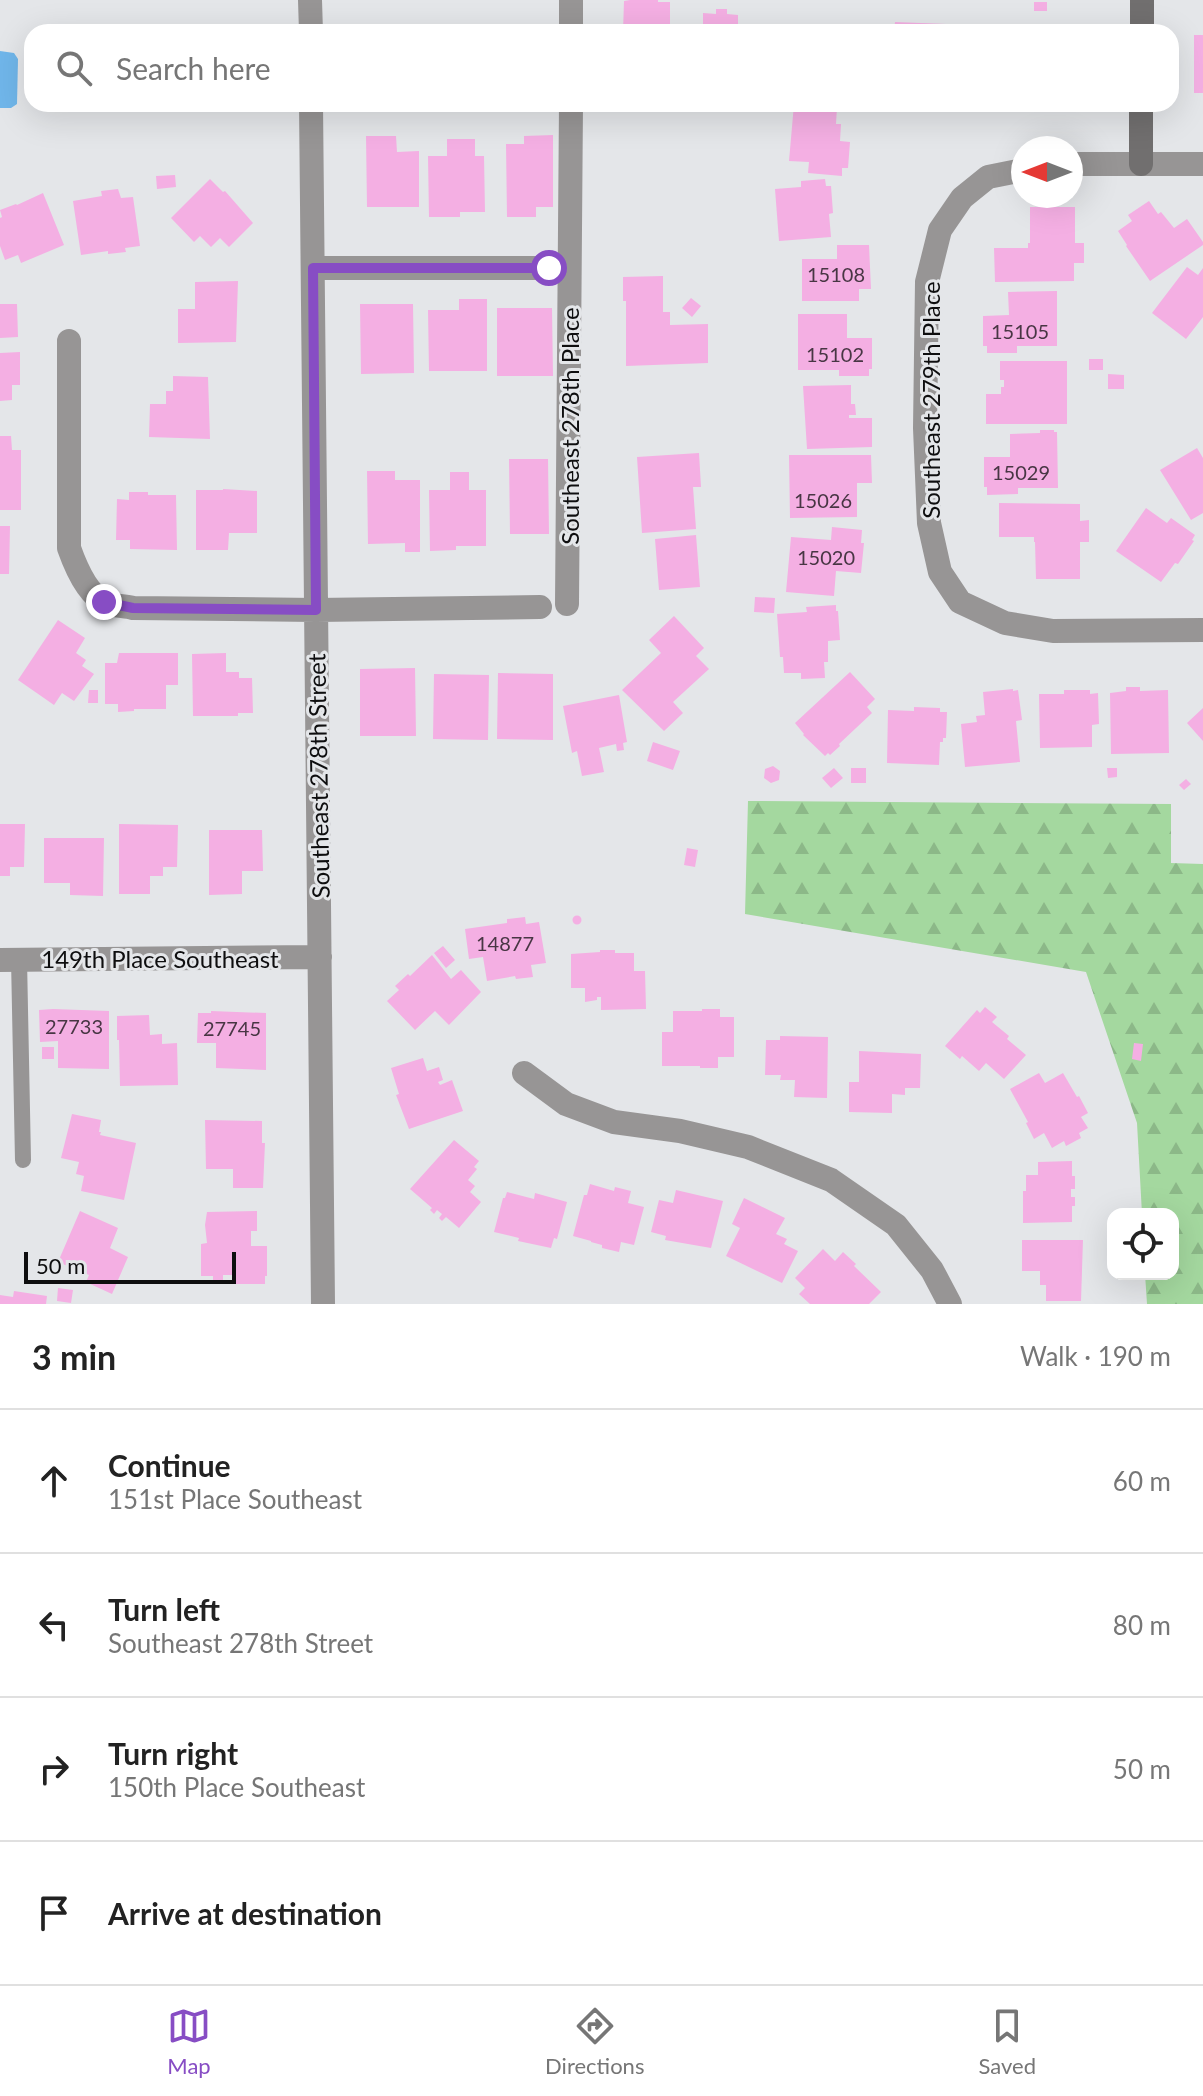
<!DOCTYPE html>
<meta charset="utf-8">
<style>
body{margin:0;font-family:Lato,sans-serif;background:#f6f6f6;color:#222}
.controls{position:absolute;right:24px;bottom:24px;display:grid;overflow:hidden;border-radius:16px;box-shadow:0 8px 32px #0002}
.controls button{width:72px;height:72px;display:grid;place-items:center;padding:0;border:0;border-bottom:2px solid #e0e0e0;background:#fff;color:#222;font:40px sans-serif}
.compass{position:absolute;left:1011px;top:136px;width:72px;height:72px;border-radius:50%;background:#fff;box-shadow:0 8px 32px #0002;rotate:270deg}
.scale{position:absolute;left:24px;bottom:20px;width:212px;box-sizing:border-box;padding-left:8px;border:4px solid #0e0e0f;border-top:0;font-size:22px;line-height:28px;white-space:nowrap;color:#0e0e0f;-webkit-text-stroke:6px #e4e6e9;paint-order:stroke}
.stop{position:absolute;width:24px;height:24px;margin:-18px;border:6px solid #874dc4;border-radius:50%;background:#fff}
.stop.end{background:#874dc4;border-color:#fff;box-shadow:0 2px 8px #0008}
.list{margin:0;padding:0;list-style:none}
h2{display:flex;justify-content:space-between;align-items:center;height:104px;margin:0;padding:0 32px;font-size:34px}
h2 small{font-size:26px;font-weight:400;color:#767676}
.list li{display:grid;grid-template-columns:52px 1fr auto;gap:24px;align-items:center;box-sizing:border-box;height:144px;padding:0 32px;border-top:2px solid #e0e0e0}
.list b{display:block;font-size:30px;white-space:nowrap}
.list p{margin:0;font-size:26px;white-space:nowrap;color:#767676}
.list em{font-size:26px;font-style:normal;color:#767676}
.icon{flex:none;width:44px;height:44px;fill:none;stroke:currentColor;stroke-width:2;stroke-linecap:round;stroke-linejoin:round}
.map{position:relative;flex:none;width:1203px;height:1304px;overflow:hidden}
.search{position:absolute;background:#fff;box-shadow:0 8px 32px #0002;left:24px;right:24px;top:24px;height:88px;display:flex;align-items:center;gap:20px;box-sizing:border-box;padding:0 28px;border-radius:24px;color:#767676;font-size:30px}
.sheet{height:680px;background:#fff}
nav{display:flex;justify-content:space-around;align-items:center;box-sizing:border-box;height:112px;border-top:2px solid #e0e0e0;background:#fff;font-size:22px;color:#767676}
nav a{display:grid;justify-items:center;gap:4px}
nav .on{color:#874dc4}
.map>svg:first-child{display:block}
.forest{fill:url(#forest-firs)}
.water{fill:#70b6ea}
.building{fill:#f4afe3}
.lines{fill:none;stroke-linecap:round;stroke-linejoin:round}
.lane{stroke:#979595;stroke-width:16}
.street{stroke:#979595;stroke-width:24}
.secondary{stroke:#716f6f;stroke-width:24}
.route{stroke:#874dc4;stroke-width:10}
.labels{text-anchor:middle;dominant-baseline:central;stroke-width:6;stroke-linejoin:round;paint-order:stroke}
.number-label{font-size:20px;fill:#483644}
.street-label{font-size:24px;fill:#0e0e0f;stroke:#e4e6e9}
</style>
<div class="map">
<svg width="1203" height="1304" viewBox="0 0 1203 1304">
<defs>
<pattern id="forest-firs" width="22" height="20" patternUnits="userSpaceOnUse" patternTransform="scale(2)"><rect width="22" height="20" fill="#a4d89f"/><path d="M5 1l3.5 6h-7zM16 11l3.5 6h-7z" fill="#8cb888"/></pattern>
</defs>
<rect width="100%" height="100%" fill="#e4e6e9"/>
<!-- forest -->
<path class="forest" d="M748 801 1171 804V863L1203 864V1304H1147L1145 1274H1173V1214H1142L1137 1123 1086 972 745 914Z"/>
<!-- water -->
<path class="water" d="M0 51 14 53 18 59 17 104 11 108H0Z"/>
<!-- building -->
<path class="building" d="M630 0H658V2H670V32H623L624 1Z
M1034 2H1047V11H1034Z
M716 9H727V14L738 15V32H686V27H703V13L716 14Z
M895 22 946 24V32H894Z
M971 28H1017V32H971Z
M1194 35H1203V93H1194Z
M794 104 837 107 836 124H841L840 141 850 142 848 168H842V176L808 173 809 162 789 161Z
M850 104H865L858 112Z
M553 135V207H536V217H507L506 144H524V136Z
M366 136H396L397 152 419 151V207H367Z
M447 139H475V156H484L485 212H460V217H429L428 156H447Z
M175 175 176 187 157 189 156 176Z
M210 179 223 192 225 191 253 223 229 247 220 238 211 247 200 236 194 242 171 218Z
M825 179 826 186H831L833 213 829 214 831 237 779 241 775 189 801 187V181Z
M118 189 121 198 133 197 140 246 125 248 126 252 108 254V251L81 255 73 201 102 196 101 191Z
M43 193 64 245 21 263 18 255 5 260 0 246V218L2 217 0 210 16 204 17 205Z
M1149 201 1158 214 1161 212 1174 228 1187 219 1203 242V245L1150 281 1126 246 1127 245 1118 231 1132 221 1128 215Z
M1030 207H1075V243H1084V263H1074V281L995 282 994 248H1028V243H1030Z
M837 245H869L871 289H859V301H802V259H837Z
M1187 267 1198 275 1203 268V317L1186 339 1152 313Z
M663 276V312H670V325L708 324V363L626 366V301H623V277Z
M238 281 236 342 178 343V309H195V282Z
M1057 291V346H1017V353H987V346H983V316L1009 315 1008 292Z
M691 298 701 306 692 317 682 308Z
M459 299H487V371H429L428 310H459Z
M0 304H17L18 337 0 338Z
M360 304H413L414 373 361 374Z
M497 308H552L553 376H497Z
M798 314H847V338H872V369H869V376H839V370H798Z
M20 352V385H12V400L0 401V353Z
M1089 359H1103V370H1089Z
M1000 361H1067V424H986V394H1001V387H1004V380H1000Z
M1108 374 1124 375V389H1108Z
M173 376 208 377 210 439 149 437 150 404H166V391H173Z
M851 385V404H855L856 415H849V418H872V447L807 449 803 386Z
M1040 430H1054V432H1057L1058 488H1018V494L987 495V487H984V457H1010V434L1040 433Z
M0 436H11L12 450H21V510H0Z
M1197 448 1203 458V513L1191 520 1160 470Z
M699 453 701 487H693L696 529 642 533 637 457Z
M789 455H871L872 483H857V517L790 518Z
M509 459H548L549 534H510Z
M367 471H395V480H420V552H405V543L368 544Z
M450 472H469V490H486V546H456V550L430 551 429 490H450Z
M223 489 257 491V533H229L228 550H196V490H223Z
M129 492H148V495H176L177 550 130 549V540H116L117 499 129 500Z
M999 503 1080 504V521L1089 520V542H1080V579H1036L1035 542H1034V537H999Z
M1146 508 1167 523 1171 518 1195 535 1192 540 1194 541 1178 564 1175 563 1161 582 1116 551Z
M0 526H10L9 574H0Z
M832 527 862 530 861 543H864L861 573 836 571 834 596 786 592 791 537 831 540Z
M696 535 700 587 659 590 655 539Z
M755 597 775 598 774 613 754 612Z
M836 605V611H838L840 640 828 641V662H824L825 678 801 679V673H784L783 657H780L777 614 807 612 806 607Z
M674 616 704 648 696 656 709 669 673 702 683 713 664 731 622 690 661 653 649 640Z
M58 620 85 638 76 653 86 660 82 666 94 674 74 701 62 693 54 705 18 680Z
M119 653H178V685H166V709H134V711L118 712V704H105V663H117Z
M226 653V672H239V678H252L253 713H238V716H193L192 654Z
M415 668 416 736H360V669Z
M850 672 875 699 867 707 872 713 839 744 840 746 830 755 828 753 825 756 803 735 804 734 795 723Z
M498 673 553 674V740L497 739Z
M434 674 489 675 488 740 433 739Z
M1126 687H1140V691L1168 690 1169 753 1111 754 1110 693 1126 691Z
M1013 689V691L1018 690 1022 720 1016 721 1020 762 965 767 961 724 977 722 976 716 985 715 983 692Z
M89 690H98V703H88Z
M1064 690H1090V694L1098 693 1099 724 1092 725V747L1040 748 1039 694H1064Z
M619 695 627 742 623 743 624 750 617 751 616 744 599 748 604 772 582 776 577 751 572 753 563 706Z
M914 707 940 708V712H947L946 738H943V742H940L939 765 887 763 888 710 914 711Z
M1203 708V741L1187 723Z
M653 742 680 751 673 770 647 761Z
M773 766 780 771 779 780 771 783 764 778 765 769Z
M834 768 843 778 831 788 822 778Z
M851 768H866V783H851Z
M1107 768H1117V777L1108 778Z
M1186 779 1191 784 1184 790 1179 785Z
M0 824H25L24 867H10V876H0Z
M119 824 178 825 177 867H163V876H150V894H119Z
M209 830H262L263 871H242V894L209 895Z
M44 838H104L103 896 70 895V883H44Z
M687 848 698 850 695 867 684 865Z
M572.5 920a4.5 4.5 0 1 1 9 0a4.5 4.5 0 1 1-9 0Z
M525 917 526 924 539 922 546 963 531 965 533 977 516 979 515 976 487 981 483 957 469 959 465 929 507 923V919Z
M443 946 455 960 446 968 434 953Z
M600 950H615V953H634V971H645L646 1009 601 1010V997H597V1000L585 1002V988H571V954L600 952Z
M432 955 451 979 461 970 481 992 449 1025 435 1011 415 1030 387 1001 399 990 395 986 408 974 410 976Z
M985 1007 997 1017 992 1022 1009 1036 1007 1039 1026 1055 1004 1079 986 1063 979 1071 962 1056 960 1059 945 1046 977 1010 980 1013Z
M53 1009 109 1011V1069L58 1068V1041L40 1042 39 1010Z
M702 1009H720V1017H734V1057H718V1068H700V1066H662V1032H673V1011H702Z
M211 1011 266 1013V1070L216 1068V1043H197L198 1013H211Z
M149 1015 150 1035 162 1034V1044L177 1043 178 1085 120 1086 119 1040H117V1016Z
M780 1036 828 1037 827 1098 794 1097 795 1080H780L781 1075H765L766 1040H780Z
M1134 1043 1143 1044 1141 1061 1132 1059Z
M42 1047H54V1059H42Z
M859 1051 921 1054 920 1088H905V1095L892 1094V1113L849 1112V1082H859Z
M423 1058 427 1071 439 1067 443 1080 438 1082 440 1085 452 1080 463 1111 409 1129 396 1095 399 1094 391 1068Z
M1039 1073 1045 1083 1063 1073 1077 1097 1079 1096 1088 1113 1081 1117 1088 1128 1079 1133 1081 1138 1066 1146 1064 1141 1052 1148 1044 1133 1034 1139 1026 1123 1028 1122 1010 1089Z
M72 1114 101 1120 99 1132H101L100 1135 136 1143 124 1200 81 1191 84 1176 76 1174 79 1162 61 1158Z
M205 1120 262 1121V1143H265L263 1188H233V1169H206Z
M454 1140 479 1161 474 1167 477 1169 468 1180 475 1186 470 1192 481 1202 459 1228 446 1217 442 1221 439 1218 442 1214 437 1210 434 1214 430 1210 432 1208 410 1189Z
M1072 1161V1176H1075V1189H1071V1197H1075V1206H1072V1222L1023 1223V1191H1026V1175H1038V1162Z
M590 1184 614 1191 615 1187 631 1191 628 1203 644 1207 634 1245 621 1242 619 1252 602 1248V1245L591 1242V1241L573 1236 584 1195H587Z
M676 1190 723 1201 711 1248 665 1240 666 1236 651 1232 659 1200 673 1203Z
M507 1192 534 1199 535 1193 567 1202 557 1239 554 1238 551 1248 518 1241 519 1238 494 1232 503 1198H505Z
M744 1198 785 1218 776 1234 787 1239 784 1244 798 1251 782 1283 726 1256 740 1228 732 1224Z
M80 1211 118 1228 110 1248 128 1257 112 1294 86 1282 89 1275 58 1262Z
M257 1211V1231H251V1246H267V1276H265V1284H233V1275H223V1283H213V1276H201V1244L207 1243 205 1225 207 1212Z
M1022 1240H1083L1081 1301H1046V1285H1040V1271H1022Z
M823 1249 835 1261 843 1252 856 1264 854 1266 881 1292 869 1304H810L799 1294 805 1288 795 1278Z
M58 1288 73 1290 71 1303 57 1301Z
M14 1291 47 1296 46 1304H0V1295L13 1297Z"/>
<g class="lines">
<!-- lane -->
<path class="lane" d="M19 959 23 1160"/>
<!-- street -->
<path class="street" d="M310 0 311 32
M571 32V0
M311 104 323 1304
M1071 164H1203
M1023 170 988 177 962 198 940 230 927 282 925 428 929 523 940 572 960 602 1005 623 1053 631 1203 630
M313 268H549
M69 341V548C75 565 87 595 106 603 114 606 125 606 133 608L316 610 540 607
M567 604 571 104
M0 960 320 957
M524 1073 566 1104 614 1122 680 1131 748 1147 831 1180 896 1225 932 1270 950 1304"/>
<!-- secondary -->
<path class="secondary" d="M1142 32V0
M1141 164V104"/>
</g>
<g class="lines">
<!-- route -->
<path class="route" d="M104 602 133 608 316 610 313 268H549"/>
</g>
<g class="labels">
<!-- number labels -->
<g class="number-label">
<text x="836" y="274">15108</text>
<text x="1020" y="331">15105</text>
<text x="835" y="354">15102</text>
<text x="1021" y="472">15029</text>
<text x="823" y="500">15026</text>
<text x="826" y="557">15020</text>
<text x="505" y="943">14877</text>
<text x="74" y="1026">27733</text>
<text x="232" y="1028">27745</text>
</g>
<!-- street labels -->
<g class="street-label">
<text transform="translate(930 400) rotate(-90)">Southeast 279th Place</text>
<text transform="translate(569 426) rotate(-90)">Southeast 278th Place</text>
<text transform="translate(318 776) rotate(-91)">Southeast 278th Street</text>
<text x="160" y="958">149th Place Southeast</text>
</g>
</g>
</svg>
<div class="controls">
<button><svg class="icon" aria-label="locate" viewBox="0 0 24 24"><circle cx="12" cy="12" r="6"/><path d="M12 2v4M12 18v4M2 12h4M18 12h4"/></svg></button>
</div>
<svg class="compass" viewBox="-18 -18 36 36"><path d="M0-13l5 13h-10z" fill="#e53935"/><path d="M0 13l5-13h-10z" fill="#767676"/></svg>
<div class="scale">50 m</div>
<div class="stop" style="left:549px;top:268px"></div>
<div class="stop end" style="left:104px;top:602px"></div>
<div class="search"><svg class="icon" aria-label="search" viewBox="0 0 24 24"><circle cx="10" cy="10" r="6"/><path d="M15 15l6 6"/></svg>Search here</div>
</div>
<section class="sheet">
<h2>3 min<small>Walk · 190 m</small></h2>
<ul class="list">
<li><svg class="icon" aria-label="ahead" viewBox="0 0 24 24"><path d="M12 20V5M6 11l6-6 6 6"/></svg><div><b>Continue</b><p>151st Place Southeast</p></div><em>60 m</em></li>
<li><svg class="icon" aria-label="left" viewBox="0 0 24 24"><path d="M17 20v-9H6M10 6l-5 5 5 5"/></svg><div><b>Turn left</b><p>Southeast 278th Street</p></div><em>80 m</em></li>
<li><svg class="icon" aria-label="right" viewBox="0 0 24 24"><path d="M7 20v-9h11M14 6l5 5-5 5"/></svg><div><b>Turn right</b><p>150th Place Southeast</p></div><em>50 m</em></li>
<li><svg class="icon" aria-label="arrive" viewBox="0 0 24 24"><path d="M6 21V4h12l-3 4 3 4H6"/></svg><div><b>Arrive at destination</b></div></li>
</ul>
</section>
<nav>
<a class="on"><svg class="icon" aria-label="map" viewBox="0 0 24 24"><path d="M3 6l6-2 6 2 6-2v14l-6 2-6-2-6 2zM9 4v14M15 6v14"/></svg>Map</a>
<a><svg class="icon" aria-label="directions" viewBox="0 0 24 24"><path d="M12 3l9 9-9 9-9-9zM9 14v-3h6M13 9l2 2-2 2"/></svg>Directions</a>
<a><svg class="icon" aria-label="saved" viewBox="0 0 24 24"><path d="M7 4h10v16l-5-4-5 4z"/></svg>Saved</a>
</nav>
